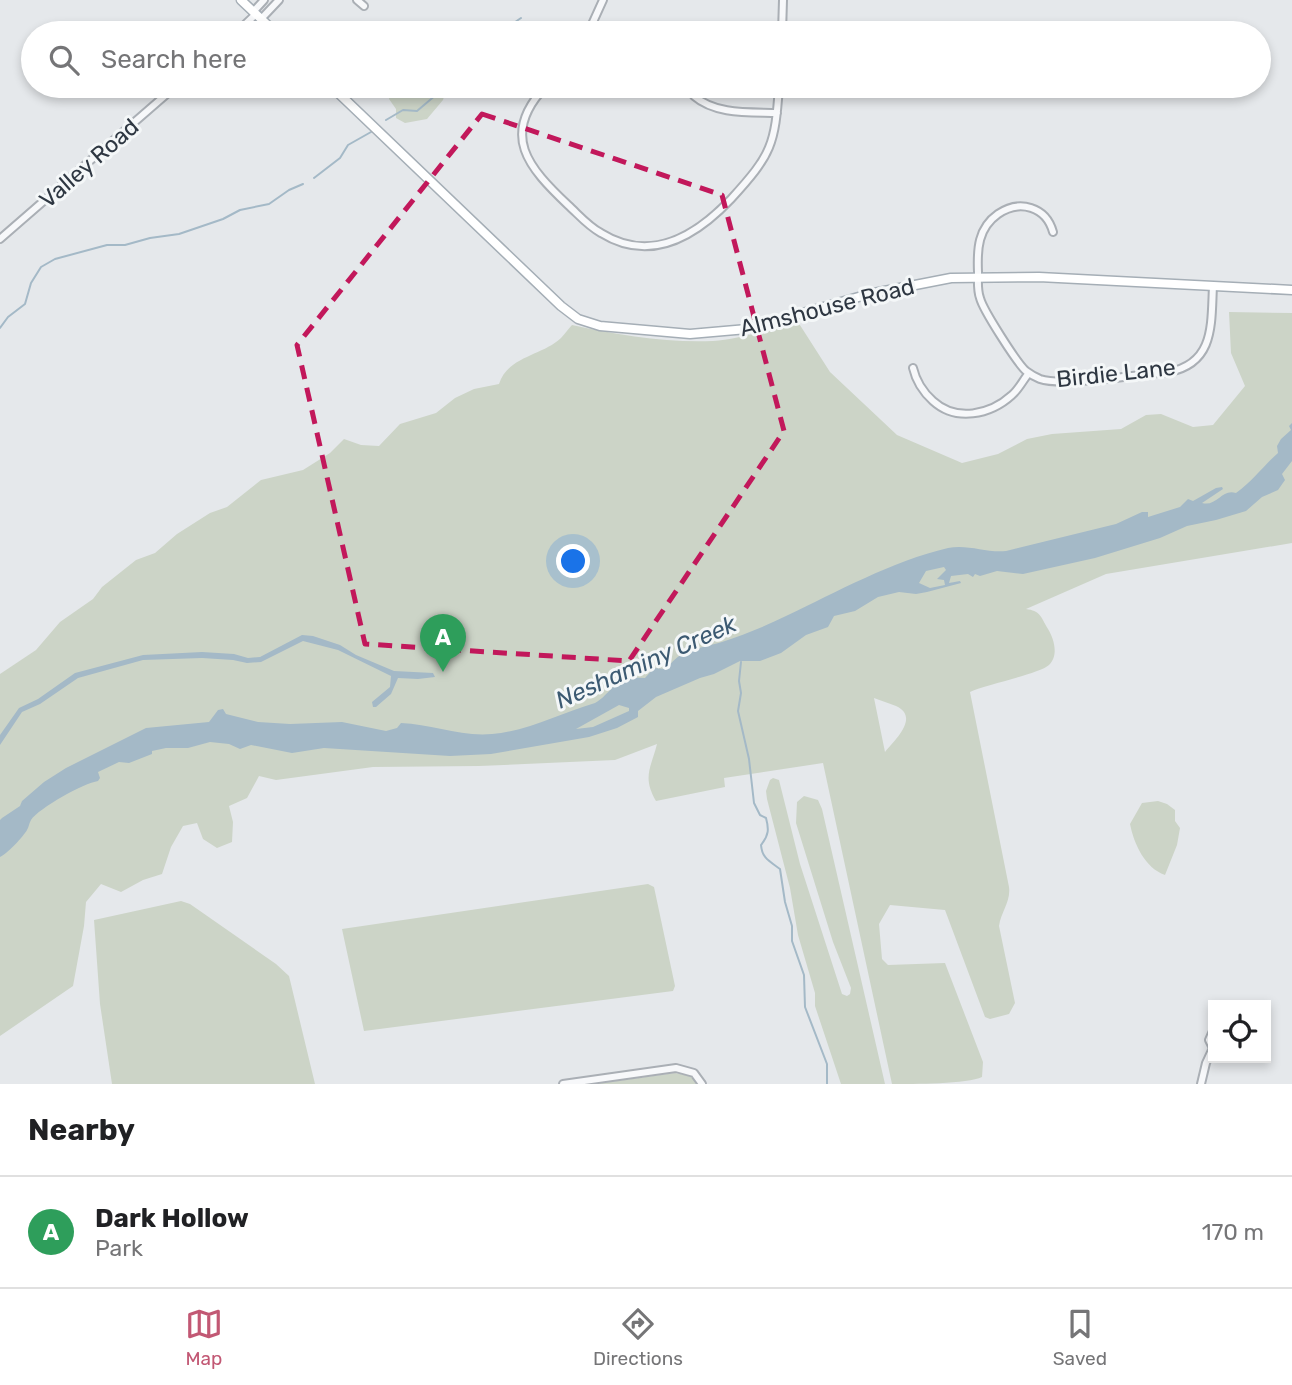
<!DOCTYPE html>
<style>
body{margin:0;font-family:Rubik,sans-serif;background:#f6f6f6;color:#202124}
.controls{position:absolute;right:21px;bottom:21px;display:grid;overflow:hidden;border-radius:0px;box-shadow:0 4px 10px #0003}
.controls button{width:63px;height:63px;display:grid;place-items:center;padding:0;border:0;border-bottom:2px solid #e0e0e0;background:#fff;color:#202124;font:35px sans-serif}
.you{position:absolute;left:574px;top:562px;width:24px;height:24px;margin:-18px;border:5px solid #fff;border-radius:50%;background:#1a73e8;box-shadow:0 0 0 10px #1a73e833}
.badge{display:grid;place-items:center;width:46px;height:46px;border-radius:50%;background:#c25874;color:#fff;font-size:23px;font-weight:700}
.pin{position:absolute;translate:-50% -58px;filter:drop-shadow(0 2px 4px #0008)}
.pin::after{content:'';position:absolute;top:37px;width:24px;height:21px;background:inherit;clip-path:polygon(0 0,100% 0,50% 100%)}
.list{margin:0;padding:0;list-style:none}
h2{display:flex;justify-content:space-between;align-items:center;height:91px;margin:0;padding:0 28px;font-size:30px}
h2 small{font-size:23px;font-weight:400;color:#757577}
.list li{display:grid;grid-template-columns:46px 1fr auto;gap:21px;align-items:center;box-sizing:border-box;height:112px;padding:0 28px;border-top:2px solid #e0e0e0}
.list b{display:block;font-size:26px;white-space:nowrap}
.list p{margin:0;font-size:23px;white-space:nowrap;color:#757577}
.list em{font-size:23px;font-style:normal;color:#757577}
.icon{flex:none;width:38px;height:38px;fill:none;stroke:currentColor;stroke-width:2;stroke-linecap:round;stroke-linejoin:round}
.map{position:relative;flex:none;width:1292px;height:1084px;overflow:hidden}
.search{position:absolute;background:#fff;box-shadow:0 4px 10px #0003;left:21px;right:21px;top:21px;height:77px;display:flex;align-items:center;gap:18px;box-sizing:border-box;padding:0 24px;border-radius:38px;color:#757577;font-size:26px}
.sheet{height:203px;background:#fff}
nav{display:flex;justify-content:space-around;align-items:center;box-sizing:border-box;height:98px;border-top:2px solid #e0e0e0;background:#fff;font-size:19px;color:#757577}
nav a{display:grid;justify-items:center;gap:4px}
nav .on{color:#c25874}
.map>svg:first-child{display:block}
.green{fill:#ccd4c7;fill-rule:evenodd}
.water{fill:#a4b9c7;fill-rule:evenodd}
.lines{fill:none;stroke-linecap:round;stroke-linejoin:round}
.stream{stroke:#a4b9c7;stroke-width:2}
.minor-casing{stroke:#aaafb5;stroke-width:10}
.major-casing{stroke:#a5aeb6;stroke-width:11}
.minor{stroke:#f7f8fa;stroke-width:6}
.major{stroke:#fff;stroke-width:8}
.marked{fill:none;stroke:#c2185b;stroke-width:5;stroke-dasharray:14 9;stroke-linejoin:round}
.labels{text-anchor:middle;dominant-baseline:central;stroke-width:6;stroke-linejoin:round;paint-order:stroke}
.street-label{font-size:23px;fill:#2e3742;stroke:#f4f7f8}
.water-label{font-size:24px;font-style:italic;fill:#3c5a72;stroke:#f4f7f8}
</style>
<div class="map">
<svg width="1292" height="1084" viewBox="0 0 1292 1084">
<rect width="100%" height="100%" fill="#e5e8eb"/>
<!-- green -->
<path class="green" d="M391 86H447L443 100 427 119 405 123 396 118V109L389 99Z
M1229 312 1292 313V543L1106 574 1026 609C1040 611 1040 615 1048 629 1054 639 1059 655 1049 665 1039 674 987 684 970 692L1009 887C1011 901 1001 912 999 926L1015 1003 1009 1014 990 1019 985 1017 945 910 890 905 879 924 882 959 888 965 945 963 983 1062 982 1077C968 1084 913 1084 892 1084L823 763 724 778 725 787 656 801C642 777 651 768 657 744L615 760 479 766 373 767 276 780 259 776 247 798 229 806 233 822 232 842 217 848 203 839 197 823 183 826 171 847 162 874 143 880 121 892 101 884 86 902 84 926 73 986 0 1036V674L36 650 60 622 93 599 102 587 136 560 155 553 177 534 210 513 227 507 261 480 303 470 330 453 344 439 361 445 379 446 400 424 436 413 455 398 474 389 499 384C508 356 542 356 561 338 565 334 568 329 572 325 617 335 667 343 713 341 738 340 773 328 798 322L830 372 897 435 962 463 998 454 1027 439 1052 434 1121 429 1146 415 1161 414 1193 427 1213 425 1245 386 1231 353ZM874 698C881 701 889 703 896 706 920 717 895 740 885 752Z
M773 778 779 780 800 864 842 994 847 996 850 994 851 988 833 942 796 823 797 802 804 796 818 800 822 809 885 1084H841L815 1006V993L798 935 790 888 767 799 766 791 770 780Z
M1158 801 1167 804 1175 810V821L1180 828 1177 845 1165 875C1145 868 1134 844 1130 824L1142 803Z
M648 884 654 887 675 986 673 991 364 1031 342 929Z
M181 901 190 904 276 964 289 976 315 1084H112L100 1004 94 920Z
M675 1073C684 1075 693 1075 699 1084H595Z"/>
<!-- water -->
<path class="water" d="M1292 423V461L1282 474 1285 480 1278 490 1262 497 1246 511 1216 520 1187 526 1160 538 1095 558 1023 574 997 571 980 576 975 574 973 577 968 574 951 576 949 583 960 581 961 583 927 592 916 594 899 592 878 597 855 611 834 616 828 627 806 635 781 653 760 661H740L714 674 700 678 656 697 638 711V717L617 728 589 737 491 754 450 756 324 748 292 753 251 745 240 749 229 744 210 742 188 748H166L152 751V754L129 763 119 762 98 772 100 778 98 781C84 783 39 808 31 820 29 823 29 827 27 830 23 837 7 854 0 857V820L2 818 20 806 22 801 44 782 66 768 146 728 209 722 218 710 223 709 226 714 258 722 290 724 342 722 386 731 397 728 401 723C431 724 461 737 492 734 528 731 561 713 595 703 607 697 613 682 628 678 633 677 639 678 645 678L654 668 665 669C671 664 675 658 681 655 694 648 708 646 722 642 743 635 766 626 786 616 837 592 892 561 948 548 968 544 986 553 1006 551L1116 524 1142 512H1148V517L1180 507 1188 499 1193 501 1216 488 1222 487 1223 489 1202 503C1217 507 1222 488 1236 493 1253 481 1264 465 1278 453L1277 446 1281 439 1291 430 1289 426ZM944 567 946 570 937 579 944 580 945 585 930 588 919 583 926 571ZM619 705 629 708V711L593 727 576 729Z
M302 635 313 636 340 645 356 655 394 671 433 673 435 677 418 679 398 678 391 694 376 707H373L372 702 390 687 391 676 338 650 303 641 261 662 247 663 233 660 202 658 143 660 78 678 40 704 22 712 0 745V735L19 708 38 699 75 673 143 655 202 652 234 654 248 658 260 657Z"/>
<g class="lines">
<!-- stream -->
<path class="stream" d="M499 33 521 18
M386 120 403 110 417 111 437 94 441 86
M314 178 340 158 348 145 371 132
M0 328 8 317 25 304 31 283 41 267 55 259 107 245H125L150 238 179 234 223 219 240 210 269 204 289 190 303 184
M741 662 739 681 741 693 738 711 749 759 754 803 760 815 766 818C769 829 769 835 761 845 762 858 769 861 780 869L785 902 792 926V941L804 975 805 1007 827 1064V1084"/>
<!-- minor casing -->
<g class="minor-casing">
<path id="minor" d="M357 0 364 6
M253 12 264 0
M261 19 279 0
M236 33 256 14
M588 33 603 0
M782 33 783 0
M546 86C499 135 529 168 568 205 579 215 588 226 601 233 651 264 696 236 731 199 772 154 775 145 779 86
M694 96C716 115 750 112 777 113
M1053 232C1046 207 1020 199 998 214 978 228 977 249 978 272 978 280 977 290 980 298 983 310 1017 363 1026 371 1030 374 1035 377 1040 379 1063 387 1141 374 1169 372 1215 363 1211 324 1213 286
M0 239 176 86
M913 368C916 381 923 392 933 401 956 422 990 415 1012 395 1019 389 1023 380 1029 373
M1213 1031 1209 1040 1213 1048
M563 1084 676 1068 694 1073 702 1084
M1201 1084 1206 1063 1213 1048"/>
</g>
<!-- major casing -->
<g class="major-casing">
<path id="major" d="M241 0 276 33
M331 86 561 306 578 319 600 326 690 334 747 329 869 294 951 278 1039 277 1292 290"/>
</g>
<!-- minor -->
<use href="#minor" class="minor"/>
<!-- major -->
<use href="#major" class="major"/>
</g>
<!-- marked area -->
<path class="marked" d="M482 114 722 195 784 431 629 661 365 644 297 345Z"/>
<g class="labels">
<!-- street labels -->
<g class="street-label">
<text transform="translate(89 163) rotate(-41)">Valley Road</text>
<text transform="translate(827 307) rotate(-14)">Almshouse Road</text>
<text transform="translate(1116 373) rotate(-6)">Birdie Lane</text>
</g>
<!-- water labels -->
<g class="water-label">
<text transform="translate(646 662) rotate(-24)">Neshaminy Creek</text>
</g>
</g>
</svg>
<div class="controls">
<button><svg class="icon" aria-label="locate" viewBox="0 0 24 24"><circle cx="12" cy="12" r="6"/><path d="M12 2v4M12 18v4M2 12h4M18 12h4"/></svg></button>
</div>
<div class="you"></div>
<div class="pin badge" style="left:443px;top:672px;background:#2e9e5b">A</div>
<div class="search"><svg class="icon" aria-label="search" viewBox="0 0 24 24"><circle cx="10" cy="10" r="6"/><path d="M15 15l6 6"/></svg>Search here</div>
</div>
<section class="sheet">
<h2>Nearby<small></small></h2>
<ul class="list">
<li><span class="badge" style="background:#2e9e5b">A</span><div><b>Dark Hollow</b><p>Park</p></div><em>170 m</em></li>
</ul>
</section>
<nav>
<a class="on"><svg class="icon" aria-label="map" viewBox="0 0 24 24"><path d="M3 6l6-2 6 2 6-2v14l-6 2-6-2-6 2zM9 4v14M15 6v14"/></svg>Map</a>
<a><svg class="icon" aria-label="directions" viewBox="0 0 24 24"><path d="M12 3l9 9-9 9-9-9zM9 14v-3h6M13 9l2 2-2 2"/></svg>Directions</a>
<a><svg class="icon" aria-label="saved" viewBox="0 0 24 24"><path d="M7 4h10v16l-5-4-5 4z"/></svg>Saved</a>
</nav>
